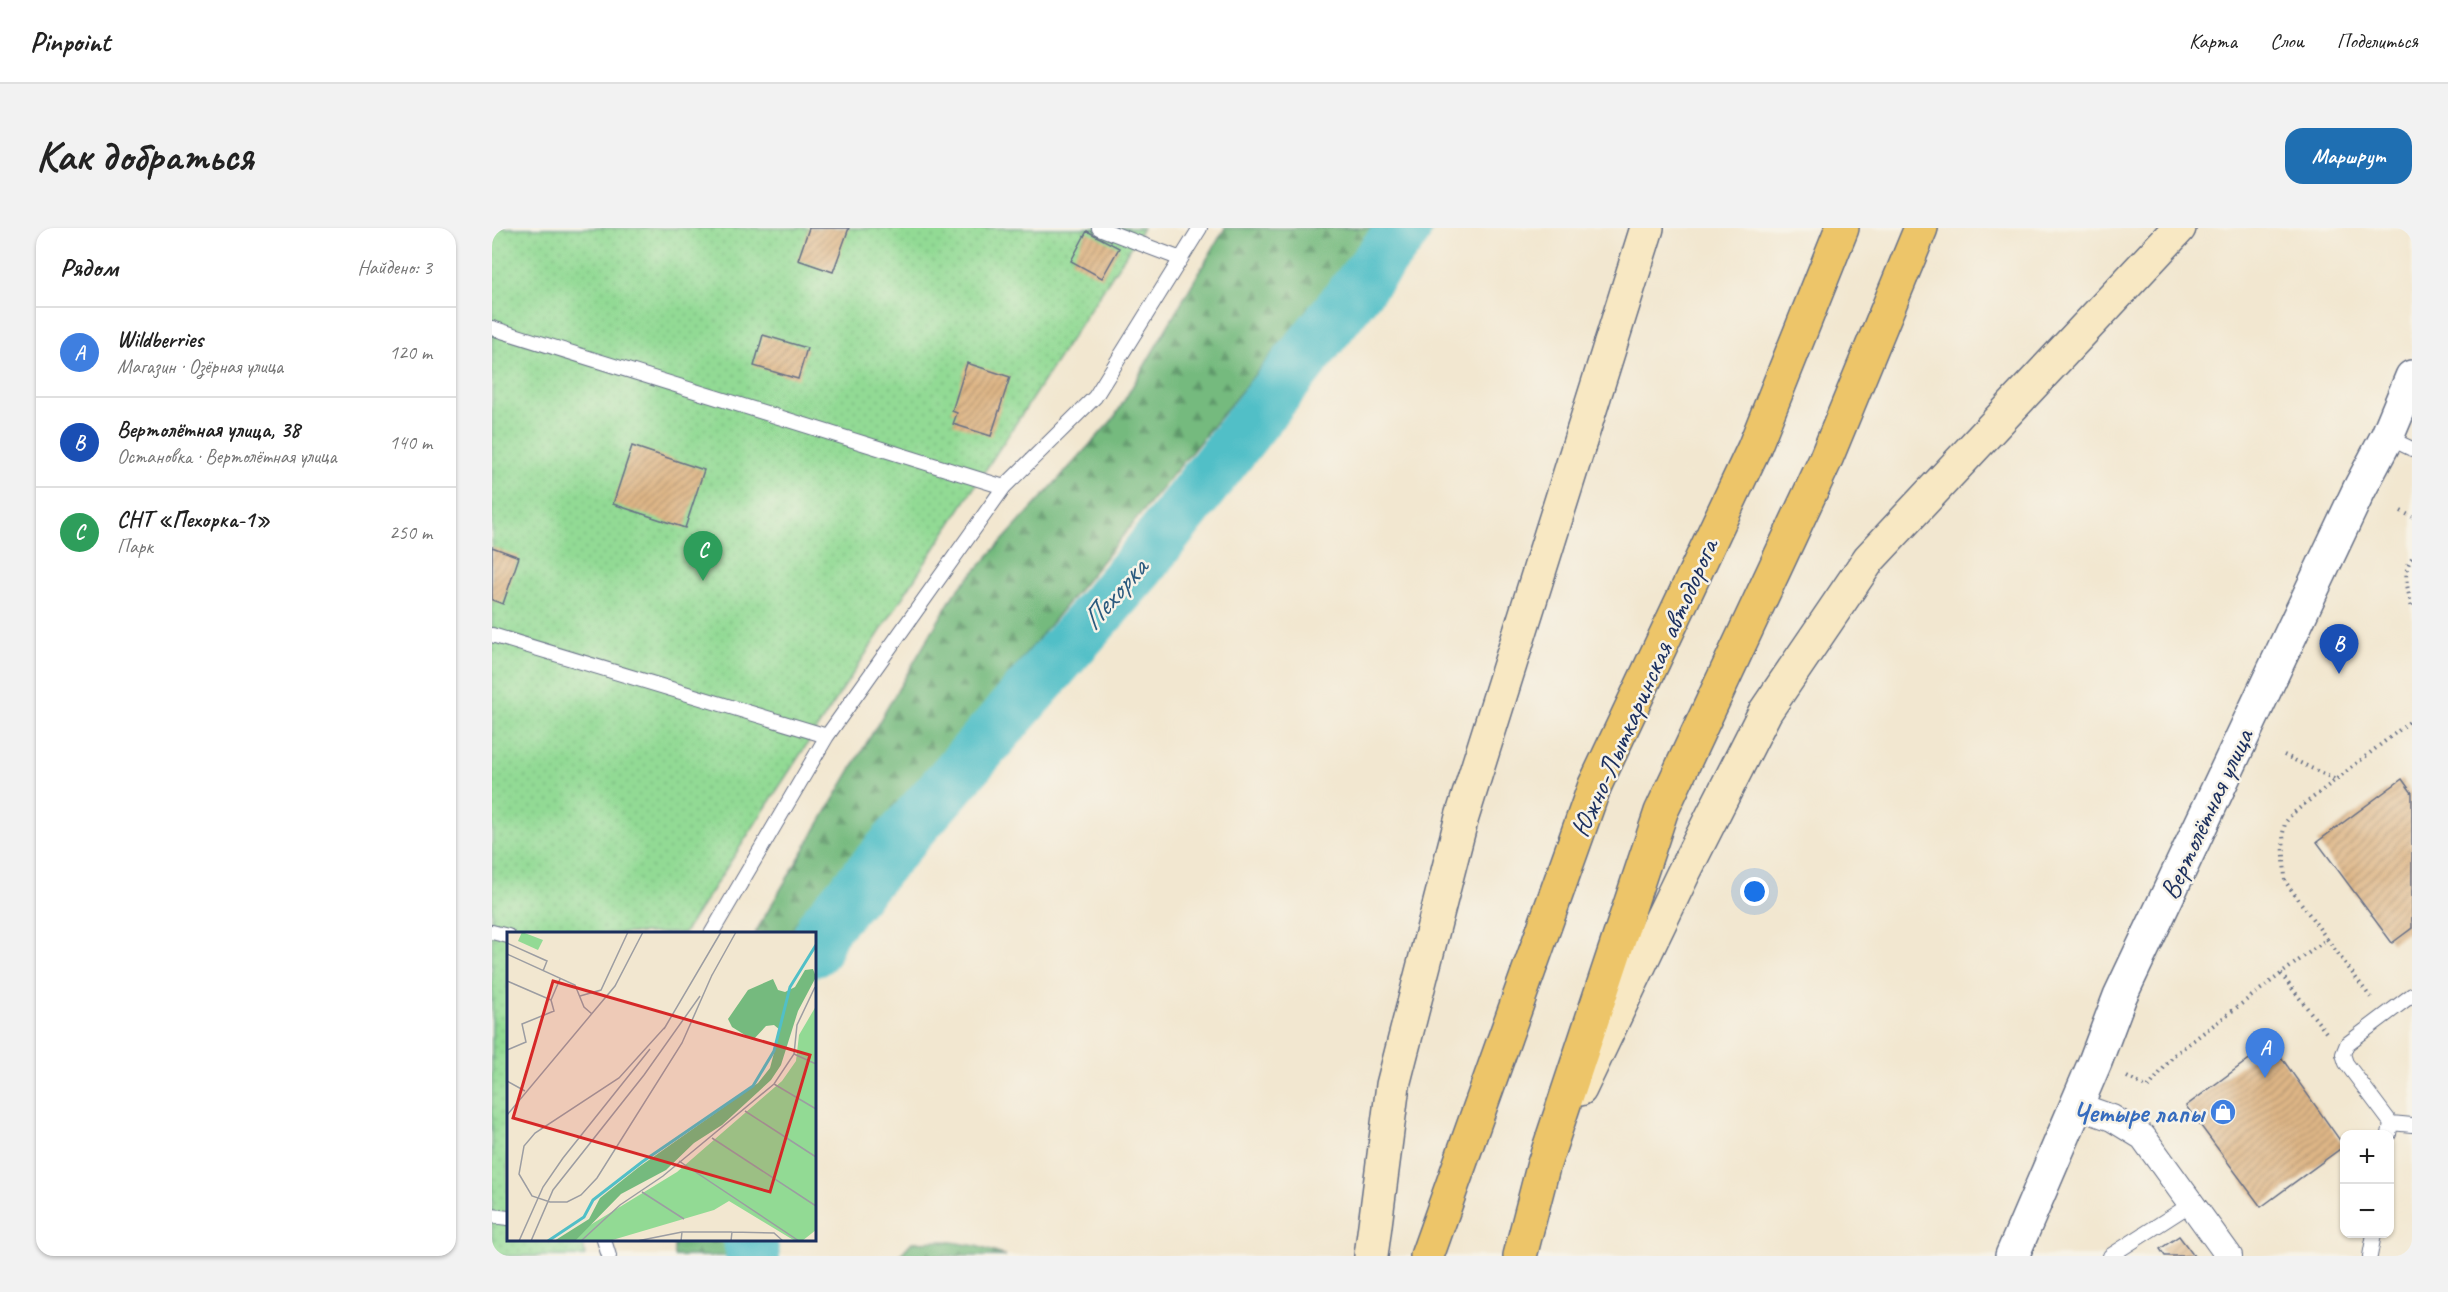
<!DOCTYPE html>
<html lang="ru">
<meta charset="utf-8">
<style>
body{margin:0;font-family:Caveat,sans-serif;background:#f2f2f2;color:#222}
.controls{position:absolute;right:18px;bottom:18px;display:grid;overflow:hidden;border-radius:12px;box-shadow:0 2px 4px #0004}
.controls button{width:54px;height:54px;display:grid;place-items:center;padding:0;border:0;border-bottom:2px solid #e0e0e0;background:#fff;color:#222;font:30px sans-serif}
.you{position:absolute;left:1263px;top:664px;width:21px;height:21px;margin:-15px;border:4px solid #fff;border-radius:50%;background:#1a73e8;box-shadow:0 0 0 9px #1a73e833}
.badge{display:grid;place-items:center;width:39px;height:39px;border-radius:50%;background:#1f6fb2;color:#fff;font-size:20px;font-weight:700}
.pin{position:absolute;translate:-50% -50px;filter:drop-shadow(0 2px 3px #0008)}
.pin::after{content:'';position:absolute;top:32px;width:21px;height:18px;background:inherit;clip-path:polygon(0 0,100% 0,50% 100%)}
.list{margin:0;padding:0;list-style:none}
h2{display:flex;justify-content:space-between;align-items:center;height:78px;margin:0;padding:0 24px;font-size:26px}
h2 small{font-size:20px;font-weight:400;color:#767676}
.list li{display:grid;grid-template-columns:39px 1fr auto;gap:18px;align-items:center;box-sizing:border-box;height:90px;padding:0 24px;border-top:2px solid #e0e0e0}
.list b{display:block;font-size:22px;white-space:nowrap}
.list p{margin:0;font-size:20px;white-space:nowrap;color:#767676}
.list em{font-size:20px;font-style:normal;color:#767676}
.map{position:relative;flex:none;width:1920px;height:1028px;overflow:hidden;border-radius:18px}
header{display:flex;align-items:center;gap:36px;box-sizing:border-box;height:84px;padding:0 30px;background:#fff;border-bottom:2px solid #e0e0e0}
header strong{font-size:28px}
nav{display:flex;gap:33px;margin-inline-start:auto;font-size:21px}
.intro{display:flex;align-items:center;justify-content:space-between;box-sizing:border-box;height:144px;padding:0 36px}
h1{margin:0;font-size:42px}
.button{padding:15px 27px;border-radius:18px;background:#1f6fb2;color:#fff;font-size:21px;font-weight:700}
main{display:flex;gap:36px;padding:0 36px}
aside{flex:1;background:#fff;border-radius:18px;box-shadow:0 2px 4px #0004}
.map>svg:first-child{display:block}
.grass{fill:url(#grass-dots);stroke:#568479;stroke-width:1.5}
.forest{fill:url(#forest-firs);stroke:#48746e;stroke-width:1.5}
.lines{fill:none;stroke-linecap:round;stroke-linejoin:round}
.river{stroke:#51bfc7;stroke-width:54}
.building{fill:url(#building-hatch)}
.service-casing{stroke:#666f86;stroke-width:16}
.minor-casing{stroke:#666f86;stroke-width:28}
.tertiary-casing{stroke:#666f86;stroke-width:36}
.secondary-casing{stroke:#666f86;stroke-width:36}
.primary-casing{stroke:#666f86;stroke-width:36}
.path{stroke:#666f86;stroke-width:4;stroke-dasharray:1.5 4.5;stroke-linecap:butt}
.service{stroke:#fff;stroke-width:14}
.minor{stroke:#fff;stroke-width:26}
.tertiary{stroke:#fff;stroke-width:33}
.secondary{stroke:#f8e8c3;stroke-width:33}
.primary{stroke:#edc569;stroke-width:33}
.labels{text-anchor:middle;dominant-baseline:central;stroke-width:5;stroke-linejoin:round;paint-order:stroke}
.street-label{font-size:28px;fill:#1b2f5e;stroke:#f7f3e8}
.shop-label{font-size:28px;font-weight:bold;fill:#366cbe;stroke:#f7f3e8;text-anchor:end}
.water-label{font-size:30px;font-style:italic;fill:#2b5a7e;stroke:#f7f3e8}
.inset-river{fill:none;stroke:#51bfc7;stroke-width:3}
.inset-road{fill:none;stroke:#9c9da2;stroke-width:1.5}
.view{fill:#d62828;fill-opacity:0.15;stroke:#d62828;stroke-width:3}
.inset-edge{fill:none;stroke:#1b2f5e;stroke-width:3}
</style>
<header>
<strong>Pinpoint</strong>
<nav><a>Карта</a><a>Слои</a><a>Поделиться</a></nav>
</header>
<div class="intro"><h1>Как добраться</h1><a class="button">Маршрут</a></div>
<main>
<aside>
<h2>Рядом<small>Найдено: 3</small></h2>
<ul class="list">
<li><span class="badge" style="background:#3f7fe0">A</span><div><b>Wildberries</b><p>Магазин · Озёрная улица</p></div><em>120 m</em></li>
<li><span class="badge" style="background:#1a4fb4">B</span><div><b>Вертолётная улица, 38</b><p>Остановка · Вертолётная улица</p></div><em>140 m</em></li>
<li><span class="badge" style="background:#2e9e5b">C</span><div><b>СНТ «Пехорка-1»</b><p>Парк</p></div><em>250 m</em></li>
</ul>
</aside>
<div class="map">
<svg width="1920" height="1028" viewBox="0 0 1920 1028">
<defs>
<pattern id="grass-dots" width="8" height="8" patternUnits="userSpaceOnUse" patternTransform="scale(1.5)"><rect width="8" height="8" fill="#92da94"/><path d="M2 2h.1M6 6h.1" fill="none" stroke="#7dbb82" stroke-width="1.8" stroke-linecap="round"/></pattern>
<pattern id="forest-firs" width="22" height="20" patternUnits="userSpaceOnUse" patternTransform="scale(1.5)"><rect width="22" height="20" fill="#75ba7e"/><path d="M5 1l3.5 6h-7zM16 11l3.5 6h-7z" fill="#5f986a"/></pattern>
<pattern id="building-hatch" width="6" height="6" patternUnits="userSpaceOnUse" patternTransform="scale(1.5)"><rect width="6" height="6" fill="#deb686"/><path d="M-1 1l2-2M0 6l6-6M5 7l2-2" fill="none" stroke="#b39471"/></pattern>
</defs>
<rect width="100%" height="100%" fill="#f7f3e8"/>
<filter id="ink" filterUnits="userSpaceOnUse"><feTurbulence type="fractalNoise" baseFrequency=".0167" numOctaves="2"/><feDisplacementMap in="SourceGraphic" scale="12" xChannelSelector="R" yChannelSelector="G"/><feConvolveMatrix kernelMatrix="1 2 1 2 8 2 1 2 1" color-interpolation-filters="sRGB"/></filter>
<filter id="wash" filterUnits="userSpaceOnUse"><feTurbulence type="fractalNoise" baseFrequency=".008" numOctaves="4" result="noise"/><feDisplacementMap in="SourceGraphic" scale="24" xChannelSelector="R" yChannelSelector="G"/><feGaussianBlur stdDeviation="1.35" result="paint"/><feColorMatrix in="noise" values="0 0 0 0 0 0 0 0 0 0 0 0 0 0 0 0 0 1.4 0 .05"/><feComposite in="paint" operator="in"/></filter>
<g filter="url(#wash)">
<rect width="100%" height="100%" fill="#f2e7d0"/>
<!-- grass -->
<path class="grass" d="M0 0H651L192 705 16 706V1012H91L93 1028H0Z"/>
<!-- forest -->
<path class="forest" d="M733 0H883L330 675 313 705H263L462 366 622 190Z
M182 1012H244L245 1028H182Z
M453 1013 484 1018 514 1028H407L420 1014Z"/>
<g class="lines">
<!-- river -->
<path class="river" d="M322 722 331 700 646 339 913 0
M258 1012 261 1028"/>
</g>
<g id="blocks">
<!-- building -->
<path class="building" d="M317 0H357L341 44 306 32Z
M595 3 627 20 610 50 579 33Z
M271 107 315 120 306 151 262 138Z
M475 135 518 149 499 208 461 196 465 185 460 183Z
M140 218 212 242 193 300 121 276Z
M0 319 27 329 11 376 0 372Z
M1910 551 1920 565V700L1900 715 1825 614Z
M1779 815 1852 918 1769 979 1694 878Z
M1687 1008 1702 1028H1673L1668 1021Z"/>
</g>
</g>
<g filter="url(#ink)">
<use href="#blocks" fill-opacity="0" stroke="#666f86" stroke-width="1.5"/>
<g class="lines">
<!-- service casing -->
<g class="service-casing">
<path id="service" d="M607 0 689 31
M0 100 512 259
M1895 209 1920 221
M0 407 335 508
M0 704 16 708
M219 706 335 508 512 259 603 169 708 0
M1899 895 1920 897
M1897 906 1899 895 1854 835 1851 826 1855 816 1920 767
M0 988 16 990
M112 1012 117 1028
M1618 1028 1699 976
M1878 1028 1882 1006"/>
</g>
<!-- minor casing -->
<g class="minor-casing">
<path id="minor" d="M1583 877 1620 890 1651 909 1737 1028"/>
</g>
<!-- tertiary casing -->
<g class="tertiary-casing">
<path id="tertiary" d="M1520 1028 1603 834 1628 768 1867 262 1895 209 1920 149"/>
</g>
<!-- secondary casing -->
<g class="secondary-casing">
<path id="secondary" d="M1088 861 1191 646 1273 484 1377 331 1687 0
M879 1028 901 857 970 589 1155 0"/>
</g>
<!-- primary casing -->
<g class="primary-casing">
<path id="primary" d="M935 1028 1103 557 1262 220 1350 0
M1028 1028 1051 939 1169 584 1333 233 1429 0"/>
</g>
<!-- path -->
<path class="path" d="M1909 283 1920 289
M1920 330C1909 344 1917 364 1920 381
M1792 527 1844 552
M1835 711 1879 770
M1789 746 1836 807
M1635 849 1656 860 1682 827 1835 711 1793 653 1791 605 1793 595 1800 586 1920 492"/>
<!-- service -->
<use href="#service" class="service"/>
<!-- minor -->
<use href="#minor" class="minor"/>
<!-- tertiary -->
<use href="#tertiary" class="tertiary"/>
<!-- secondary -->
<use href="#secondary" class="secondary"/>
<!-- primary -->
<use href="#primary" class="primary"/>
</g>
</g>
<!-- icons -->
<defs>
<g id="shop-disc" transform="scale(1.35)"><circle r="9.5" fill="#3f7fe0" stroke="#f7f3e8"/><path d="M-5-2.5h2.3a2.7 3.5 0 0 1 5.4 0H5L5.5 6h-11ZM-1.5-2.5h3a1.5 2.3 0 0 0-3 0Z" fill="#fff"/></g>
</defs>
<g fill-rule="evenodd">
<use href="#shop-disc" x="1731" y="884"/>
</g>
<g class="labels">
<!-- street labels -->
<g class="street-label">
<text transform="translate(1152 460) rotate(-66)">Южно-Лыткаринская автодорога</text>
<text transform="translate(1714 586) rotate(-65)">Вертолётная улица</text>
</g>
<!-- shop labels -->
<g class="shop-label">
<text x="1712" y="884">Четыре лапы</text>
</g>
<!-- water labels -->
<g class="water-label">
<text transform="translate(622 366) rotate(-49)">Пехорка</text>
</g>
</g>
<!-- overview -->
<g transform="translate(15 704)">
<rect width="309" height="309" fill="#f2e7d0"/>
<path d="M309 74V298L295 309H288L222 269 207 278 102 309H57L170 240 275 149 289 129 292 103Z" fill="#92da94"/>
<path d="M306 37 309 45 291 79 274 133 264 148 215 193 187 211 159 238 114 262 68 309H47L82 287 93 266 132 235 251 151 263 136 273 98 267 93 259 94 246 108 225 95 221 87 241 58 266 47 271 58 278 60 288 55 298 38Z" fill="#75ba7e"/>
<path d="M15 0 36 8 31 18 11 9Z" fill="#92da94"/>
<path class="inset-river" d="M41 309 77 285 86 268 135 230 246 154 267 119 283 55 309 13"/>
<path class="inset-road" d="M0 11 40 29 36 39M0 22 68 53 77 75 85 82M204 45 229 0M0 49 44 68M73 64 94 58 121 0M159 94 112 146 28 201 17 214 12 242 25 264 43 270H60L74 263 90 246 175 111 205 43M157 97 214 0M0 118 19 110 15 92 47 79 44 68 53 47M287 122 309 132M0 149 18 159M267 152 309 177M238 179 309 225M0 183 108 54 136 0M205 206 309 274M172 229 292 309M135 260 177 287M12 309 36 255 56 226 143 117M24 309 46 258 137 143 193 64M74 309 113 273 156 244 267 152 287 122 290 93 308 55M130 309 175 300M174 309 175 300H225M224 309 225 300 267 301 276 309"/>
<path class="view" d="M46 49 303 123 263 260 6 186Z"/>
<rect width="309" height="309" class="inset-edge"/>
</g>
</svg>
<div class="controls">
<button>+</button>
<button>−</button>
</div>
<div class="you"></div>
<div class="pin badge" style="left:1773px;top:850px;background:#3f7fe0">A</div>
<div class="pin badge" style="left:1847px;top:446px;background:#1a4fb4">B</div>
<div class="pin badge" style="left:211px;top:353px;background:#2e9e5b">C</div>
</div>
</main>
